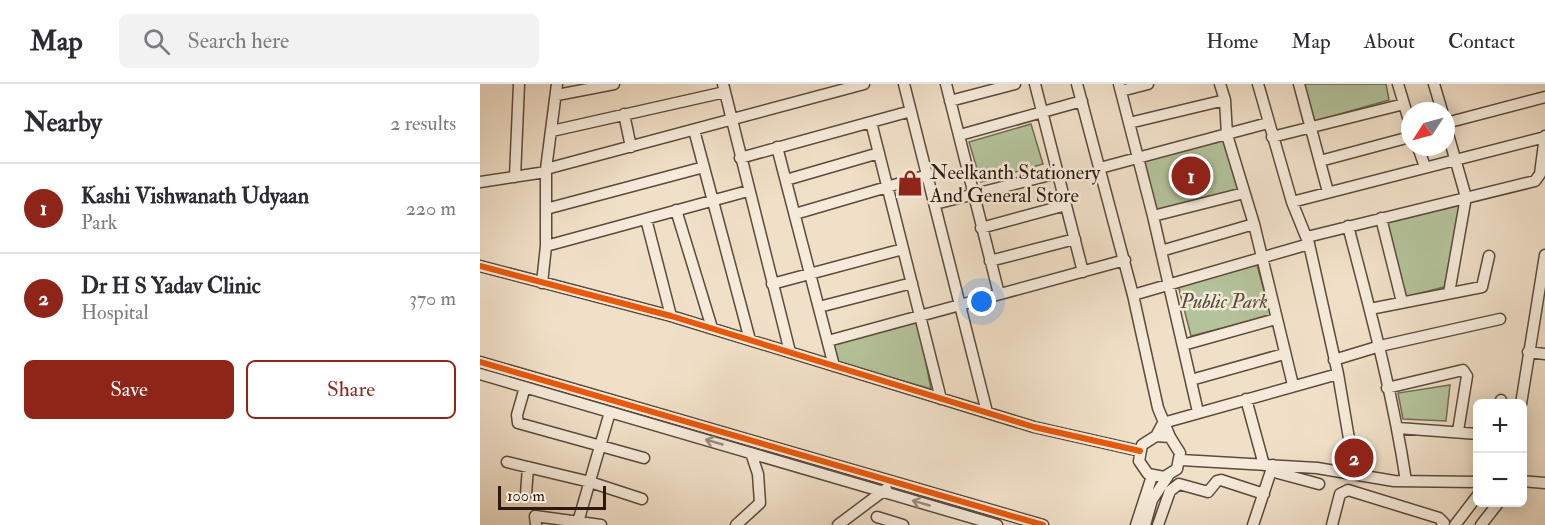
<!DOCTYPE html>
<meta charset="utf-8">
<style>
body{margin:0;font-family:"IM FELL Double Pica",serif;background:#f2f2f3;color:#2b2b33}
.controls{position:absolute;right:18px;bottom:18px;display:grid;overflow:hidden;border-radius:9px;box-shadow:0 3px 15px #0003}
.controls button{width:54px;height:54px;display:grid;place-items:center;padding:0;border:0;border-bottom:2px solid #e1e1e2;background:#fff;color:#2b2b33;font:30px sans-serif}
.compass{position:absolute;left:921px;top:18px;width:54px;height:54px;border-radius:50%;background:#fff;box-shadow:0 3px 15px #0003;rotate:234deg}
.scale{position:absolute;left:18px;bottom:15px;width:108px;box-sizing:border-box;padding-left:6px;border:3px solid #2b180e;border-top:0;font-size:16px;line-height:21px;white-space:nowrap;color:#2b180e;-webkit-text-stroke:4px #f6ebdb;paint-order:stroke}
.you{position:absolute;left:502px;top:218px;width:21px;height:21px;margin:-15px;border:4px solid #fff;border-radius:50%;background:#1a73e8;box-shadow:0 0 0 9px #1a73e833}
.badge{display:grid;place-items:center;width:39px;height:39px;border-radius:50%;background:#8f2418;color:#fff;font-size:20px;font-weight:700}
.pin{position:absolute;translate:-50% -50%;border:3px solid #fff;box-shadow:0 2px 6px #0006}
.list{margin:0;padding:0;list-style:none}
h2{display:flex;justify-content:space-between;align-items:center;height:78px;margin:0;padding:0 24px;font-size:26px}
h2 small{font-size:20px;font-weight:400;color:#7c7c81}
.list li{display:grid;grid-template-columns:39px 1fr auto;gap:18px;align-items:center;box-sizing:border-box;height:90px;padding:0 24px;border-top:2px solid #e1e1e2}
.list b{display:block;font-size:22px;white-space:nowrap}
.list p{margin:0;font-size:20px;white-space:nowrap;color:#7c7c81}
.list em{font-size:20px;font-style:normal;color:#7c7c81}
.actions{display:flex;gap:12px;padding:18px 24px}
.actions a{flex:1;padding:14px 0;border:2px solid #8f2418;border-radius:9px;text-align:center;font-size:21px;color:#8f2418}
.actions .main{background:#8f2418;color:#fff}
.icon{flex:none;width:33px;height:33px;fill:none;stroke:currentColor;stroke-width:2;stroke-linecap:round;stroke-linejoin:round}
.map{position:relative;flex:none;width:1065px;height:441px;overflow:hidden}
header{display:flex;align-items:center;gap:36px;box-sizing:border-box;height:84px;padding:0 30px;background:#fff;border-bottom:2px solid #e1e1e2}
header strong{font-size:28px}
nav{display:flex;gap:33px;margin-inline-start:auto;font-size:21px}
.search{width:420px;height:54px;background:#f2f2f3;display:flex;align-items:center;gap:15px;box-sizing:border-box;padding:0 21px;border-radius:9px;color:#7c7c81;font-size:22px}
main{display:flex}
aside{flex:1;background:#fff}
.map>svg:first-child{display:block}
.green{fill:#b4c39b;stroke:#706e54;stroke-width:1.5}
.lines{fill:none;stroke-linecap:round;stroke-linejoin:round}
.minor-casing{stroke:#5c4a3c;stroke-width:13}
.minor{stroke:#f6ebdb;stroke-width:10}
.cycleway-casing{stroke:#f6ebdb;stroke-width:10}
.cycleway{stroke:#e8590c;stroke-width:6}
.oneway{stroke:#9b8c7f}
.labels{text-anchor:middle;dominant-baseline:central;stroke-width:5;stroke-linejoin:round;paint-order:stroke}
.poi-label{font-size:20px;fill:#2b180e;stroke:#f6ebdb;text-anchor:start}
.park-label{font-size:20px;font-style:italic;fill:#544b38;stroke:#f6ebdb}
</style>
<header>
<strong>Map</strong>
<div class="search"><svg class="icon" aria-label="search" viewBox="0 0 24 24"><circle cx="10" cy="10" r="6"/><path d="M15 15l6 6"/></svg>Search here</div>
<nav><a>Home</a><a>Map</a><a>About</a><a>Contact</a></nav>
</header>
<main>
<aside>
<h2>Nearby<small>2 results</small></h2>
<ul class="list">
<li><span class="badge">1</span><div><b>Kashi Vishwanath Udyaan</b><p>Park</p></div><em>220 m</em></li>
<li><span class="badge">2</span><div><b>Dr H S Yadav Clinic</b><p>Hospital</p></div><em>370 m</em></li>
</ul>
<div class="actions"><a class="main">Save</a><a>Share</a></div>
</aside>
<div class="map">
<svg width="1065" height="441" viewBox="0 0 1065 441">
<rect width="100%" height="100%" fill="#f1e0c8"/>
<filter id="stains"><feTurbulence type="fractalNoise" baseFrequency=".00333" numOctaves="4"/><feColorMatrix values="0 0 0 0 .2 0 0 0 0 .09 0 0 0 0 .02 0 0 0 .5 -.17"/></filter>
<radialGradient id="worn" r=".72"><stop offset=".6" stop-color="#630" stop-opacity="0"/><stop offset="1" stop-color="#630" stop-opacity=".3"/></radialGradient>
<!-- green -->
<path class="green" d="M823 0H906L909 16 832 38Z
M551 40 563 80 501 98 489 58Z
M745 56 758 107 677 128 664 77Z
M982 115 968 202 925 213 906 136Z
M777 181 791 232 711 252 698 201Z
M438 238 451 305 356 278 350 260Z
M970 301 966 337 923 335 918 309Z"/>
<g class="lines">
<!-- minor casing -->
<g class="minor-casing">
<path id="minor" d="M243 0 310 268
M424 0 507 328
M466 0 519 210
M555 0 603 188
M597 0 653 211 678 324 690 353
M639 0 673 132 718 328
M740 0 745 16 747 51 774 140 813 301
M778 0 812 118 829 160 858 290 875 390
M819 0 848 108
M918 0 930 40
M954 0 962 27
M641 7 668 0
M77 11 134 0
M470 17 535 0
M144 30 151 63
M391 38 461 315
M649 39 745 16
M966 39 1065 13
M966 43 986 113 969 209
M214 46 270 256
M72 47 245 8
M480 51 602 17
M792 53 924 20
M297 63 354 282
M938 63 945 83
M260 74 431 27
M840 77 930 53
M620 84 788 39
M66 85 384 0
M35 93 39 0
M306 96 399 69
M0 98 66 88
M812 118 1065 53
M455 120 578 89
M66 125 224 83
M196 126 232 244
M315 130 448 91
M673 132 764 109
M901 134 922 218
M166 135 191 232
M868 142C890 226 913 310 926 397
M501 144 586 121
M827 153 1055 97 1060 90 1065 52
M66 162 268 107
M681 167 774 140
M510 177 595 155
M0 182 191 232 554 343 660 367
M62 199 66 162V85L77 0
M292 200 423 165
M653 211 829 160
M339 223 432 199
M890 225 1002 203 1009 172
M348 257 645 176
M703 261 796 235
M1048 268 1065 270
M854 276 900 262 1020 235
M0 278 563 441
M0 290 517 441
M711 296 804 270
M45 303 37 331 38 339 164 374
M907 304 983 286 987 292 978 347
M766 315 784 381
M1020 320 1021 316
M1041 320 1065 171
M918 344 998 350
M676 352 690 353 700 369 697 385 684 393 668 390 659 377 662 361 676 352 683 339 858 290
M701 376 837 384 914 397 998 398
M27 378 110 398 162 415
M791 387 839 400
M1042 397 1065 399
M46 410 48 383
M397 433 423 441
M98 438 130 328
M56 441 55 432 121 441
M256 441 280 419 278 390 271 369
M358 441 406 405
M656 441 672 392
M665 441 672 416 688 392
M678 441 690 407 699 400 728 408 737 397 741 396 784 410
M773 441 793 381
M852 441 860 410 868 406 959 434 964 439 962 441
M975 441 998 411
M1001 441 1019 418"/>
</g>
<!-- minor -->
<use href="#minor" class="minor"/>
<!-- cycleway casing -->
<g class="cycleway-casing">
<path id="cycleway" d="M0 182 191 232 554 343 660 367
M0 278 563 441"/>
</g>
<!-- cycleway -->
<use href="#cycleway" class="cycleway"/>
</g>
<!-- one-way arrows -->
<defs><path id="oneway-shaft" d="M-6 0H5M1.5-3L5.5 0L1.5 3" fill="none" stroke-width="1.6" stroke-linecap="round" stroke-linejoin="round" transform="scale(1.5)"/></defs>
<g class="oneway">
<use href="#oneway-shaft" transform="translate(234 358) rotate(-164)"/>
<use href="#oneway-shaft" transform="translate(441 419) rotate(-164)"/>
</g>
<!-- icons -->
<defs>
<g id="shop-bare" transform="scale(2.07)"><path d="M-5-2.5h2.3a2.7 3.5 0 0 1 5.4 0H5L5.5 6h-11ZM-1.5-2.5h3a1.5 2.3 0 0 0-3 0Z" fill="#8f2418" stroke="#f6ebdb" stroke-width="2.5" paint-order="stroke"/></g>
</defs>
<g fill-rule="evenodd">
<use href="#shop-bare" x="430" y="99"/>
</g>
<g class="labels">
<!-- poi labels -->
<g class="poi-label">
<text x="450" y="88">Neelkanth Stationery<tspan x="450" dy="23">And General Store</tspan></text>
</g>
<!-- park labels -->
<g class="park-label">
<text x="744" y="217">Public Park</text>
</g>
</g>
<rect width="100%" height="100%" filter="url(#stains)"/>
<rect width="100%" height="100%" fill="url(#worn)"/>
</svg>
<div class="controls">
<button>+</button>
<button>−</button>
</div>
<svg class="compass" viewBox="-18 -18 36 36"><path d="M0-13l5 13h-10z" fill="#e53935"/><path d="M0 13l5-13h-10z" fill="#7c7c81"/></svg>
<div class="scale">100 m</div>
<div class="you"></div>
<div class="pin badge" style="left:711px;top:92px">1</div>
<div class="pin badge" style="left:874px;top:374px">2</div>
</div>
</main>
